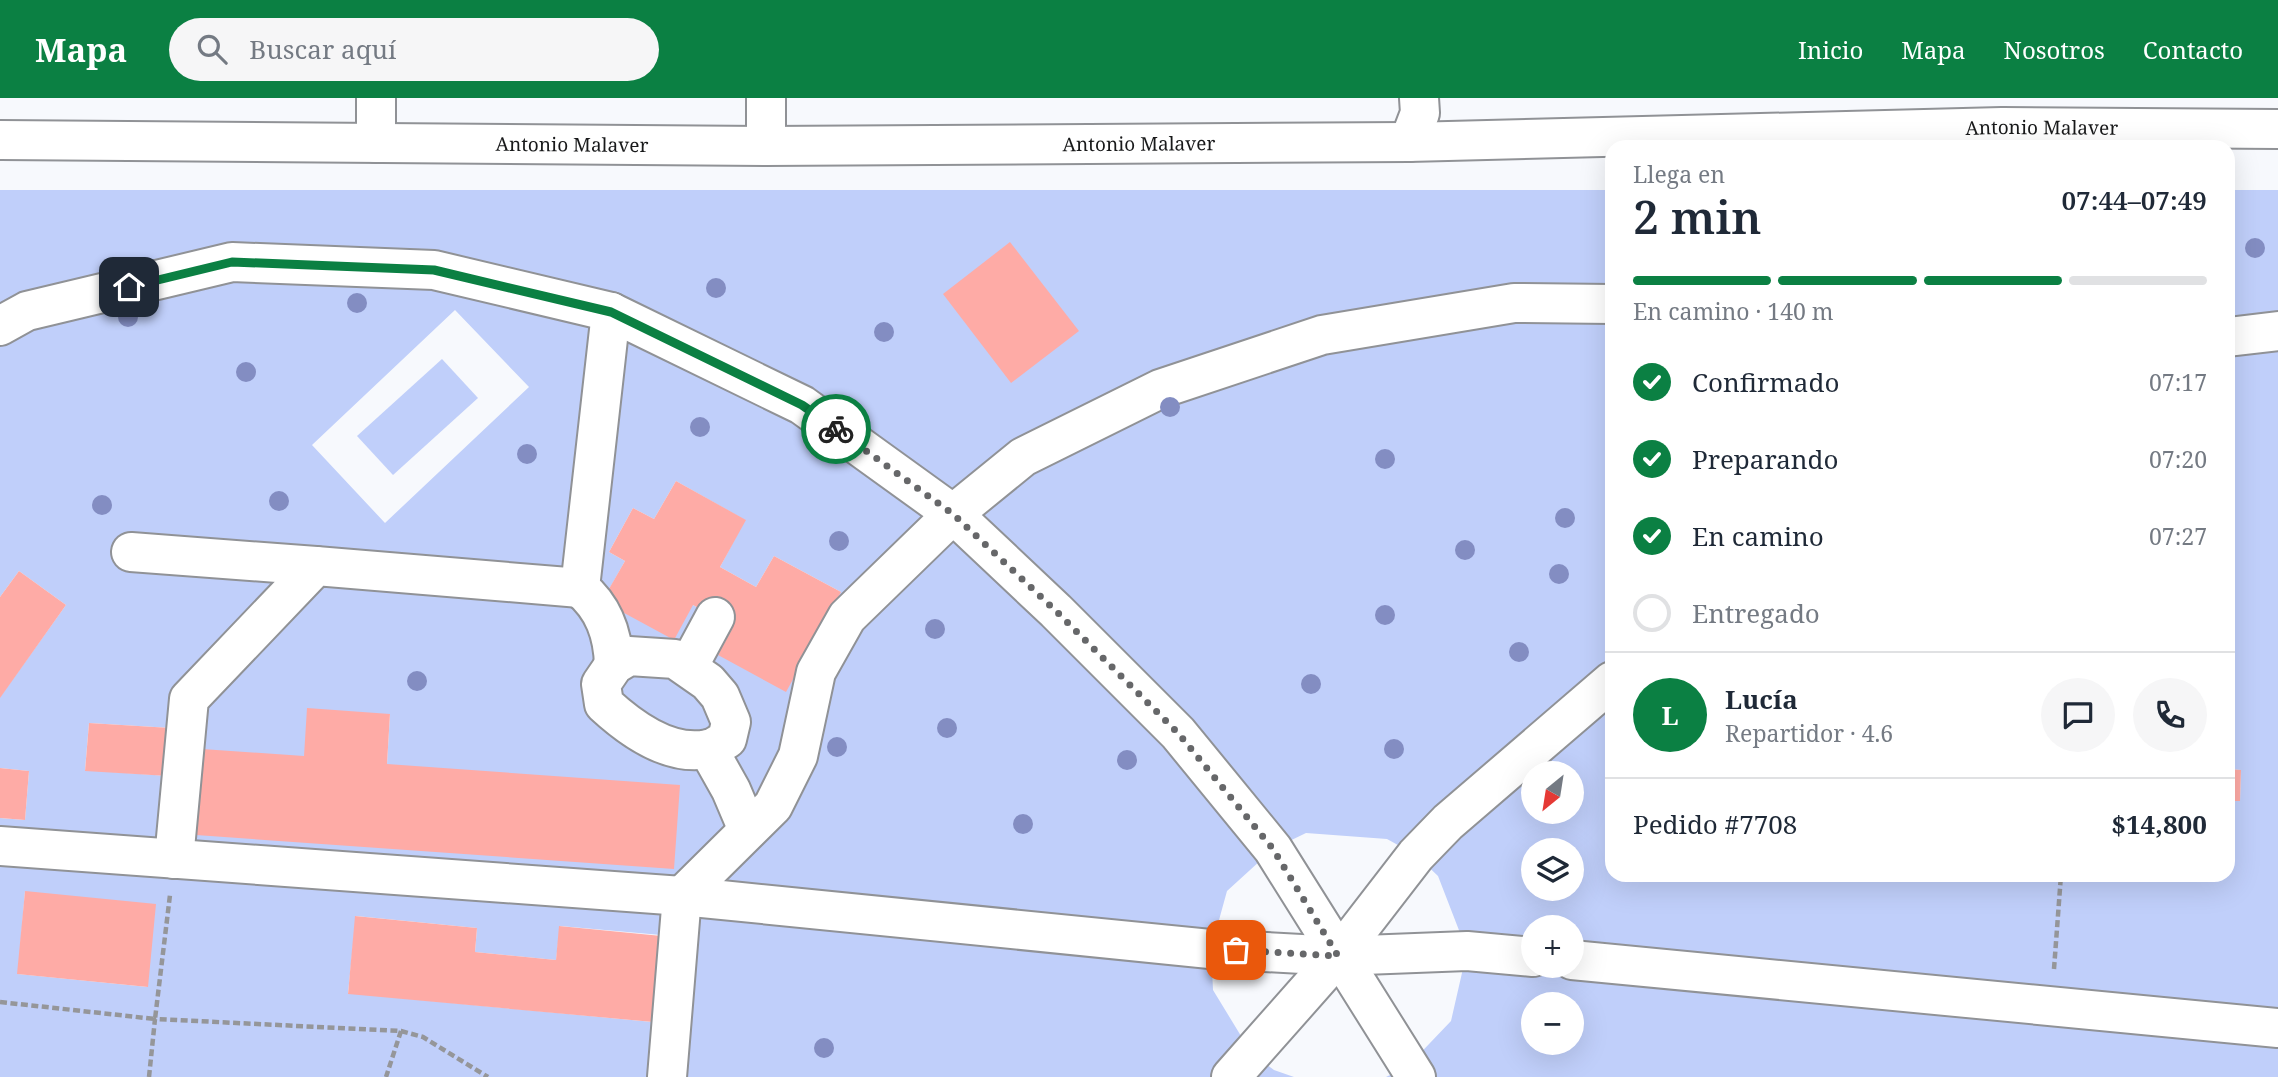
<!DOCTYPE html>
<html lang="es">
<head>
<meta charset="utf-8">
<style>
  body { margin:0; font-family:"Noto Serif",serif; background:#f6f6f7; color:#1f2937; height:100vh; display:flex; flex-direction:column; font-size:26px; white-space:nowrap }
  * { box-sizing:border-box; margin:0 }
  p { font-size:23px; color:#747a83 }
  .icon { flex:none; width:38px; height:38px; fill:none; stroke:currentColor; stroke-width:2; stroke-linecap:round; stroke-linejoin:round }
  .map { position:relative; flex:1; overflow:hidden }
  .panel { position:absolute; left:1605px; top:42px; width:630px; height:742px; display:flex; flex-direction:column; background:#fff; border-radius:21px; box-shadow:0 7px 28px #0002 }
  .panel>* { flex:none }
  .needle { width:46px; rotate:210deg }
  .tools { position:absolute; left:1521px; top:663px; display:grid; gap:14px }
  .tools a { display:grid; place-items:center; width:63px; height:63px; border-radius:50%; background:#fff; box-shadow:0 7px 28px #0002; font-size:35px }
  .pin { position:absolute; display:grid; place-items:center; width:60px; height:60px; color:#fff; margin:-30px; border-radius:14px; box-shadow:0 4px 10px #0006 }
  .courier { position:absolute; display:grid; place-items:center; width:70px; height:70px; margin:-35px; border:5px solid #0b8043; border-radius:50%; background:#fff; color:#222; box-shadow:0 2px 9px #0007 }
  .headline em { font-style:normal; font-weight:600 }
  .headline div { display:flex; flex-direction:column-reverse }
  .headline { display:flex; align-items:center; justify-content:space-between; height:119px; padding:0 28px }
  h1 { font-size:46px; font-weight:600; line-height:52px }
  .bar { display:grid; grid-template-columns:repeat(4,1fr); gap:10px 7px; align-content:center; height:84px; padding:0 28px }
  .bar i { height:9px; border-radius:5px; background:#e0e1e3 }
  .bar .current { background:#0b8043 }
  .bar p { grid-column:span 4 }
  .line { display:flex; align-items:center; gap:18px; padding:0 28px; border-top:2px solid #e0e1e3 }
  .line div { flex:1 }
  .round { display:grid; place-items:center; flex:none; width:74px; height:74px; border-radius:37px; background:#f6f6f7 }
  ol { padding:0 28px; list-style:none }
  li { display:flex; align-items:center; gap:21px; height:77px }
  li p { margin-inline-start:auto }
  li .icon { padding:7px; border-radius:50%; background:#0b8043; color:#fff; stroke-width:4 }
  li:last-child { color:#747a83 }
  li i { width:38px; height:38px; border:4px solid #e0e1e3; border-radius:50% }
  header { display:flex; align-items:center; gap:42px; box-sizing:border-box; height:98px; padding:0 35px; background:#0b8043; color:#fff }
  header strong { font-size:33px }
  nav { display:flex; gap:38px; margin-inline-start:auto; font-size:24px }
  .search { width:490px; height:63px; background:#f6f6f7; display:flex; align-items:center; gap:18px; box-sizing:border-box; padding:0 24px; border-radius:38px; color:#747a83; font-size:26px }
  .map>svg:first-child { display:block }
  .green { fill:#c0cffa; fill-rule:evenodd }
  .building { fill:#feaba6 }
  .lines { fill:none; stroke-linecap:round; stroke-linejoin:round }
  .minor-casing { stroke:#909296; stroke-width:42 }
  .path { stroke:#959699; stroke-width:4.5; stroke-dasharray:7 3.5; stroke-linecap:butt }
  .minor { stroke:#fff; stroke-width:38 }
  .tree { fill:#838dc2 }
  .done { stroke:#666769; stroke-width:7; stroke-dasharray:0 12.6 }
  .route { stroke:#0b8043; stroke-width:9 }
  .labels { text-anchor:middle; stroke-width:5; stroke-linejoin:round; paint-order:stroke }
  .street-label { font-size:19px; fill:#18191a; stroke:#f7f9fd }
</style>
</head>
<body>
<header>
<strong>Mapa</strong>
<div class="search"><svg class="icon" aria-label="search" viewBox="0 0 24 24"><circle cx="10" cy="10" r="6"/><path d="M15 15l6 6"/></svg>Buscar aquí</div>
<nav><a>Inicio</a><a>Mapa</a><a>Nosotros</a><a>Contacto</a></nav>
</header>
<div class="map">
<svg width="2278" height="979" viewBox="0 0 2278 979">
  <rect width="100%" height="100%" fill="#f7f9fd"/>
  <!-- green -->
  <g class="green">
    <path d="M 0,92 L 1612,92 L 1612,777 L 2228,777 L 2228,703 L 2240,703 L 2241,672 L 2228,671 L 2228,92 L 2278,92 L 2278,979 L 1386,979 L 1408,968 L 1451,923 L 1467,853 L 1438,778 L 1416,757 L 1387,741 L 1306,735 L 1273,751 L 1227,793 L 1211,851 L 1213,892 L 1252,956 L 1274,972 L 1294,979 L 0,979 L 0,720 L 25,722 L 29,673 L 0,670 L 0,599 L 66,507 L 19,473 L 0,499 ZM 455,212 L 529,289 L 385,425 L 312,347 ZM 676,383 L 745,422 L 720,469 L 756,489 L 774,458 L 841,494 L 718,557 L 733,529 L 693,507 L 603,502 L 625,463 L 609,454 L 633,410 L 654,421 ZM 390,616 L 387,666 L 304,658 ZM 89,625 L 171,630 L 168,678 L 85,672 ZM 1533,676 L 1572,676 L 1572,714 L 1533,714 ZM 1533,752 L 1572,752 L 1572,791 L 1533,791 ZM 25,793 L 148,889 L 18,876 ZM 356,818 L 477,830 L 475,854 L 556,862 L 560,828 L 672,838 L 663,925 L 348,895 ZM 1533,830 L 1572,830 L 1572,868 L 1533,868 ZM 1533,906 L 1572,906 L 1572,945 L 1533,945 Z"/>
    <polygon points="442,261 478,300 393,377 357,338"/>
  </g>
  <!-- building -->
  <g class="building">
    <polygon points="1010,144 1079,233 1011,285 943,196"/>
    <polygon points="676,383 746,422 720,469 756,489 774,458 841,494 786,594 718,557 733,529 693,507 674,542 602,503 625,463 609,454 633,410 654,421"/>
    <polygon points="19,473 66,507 0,600 0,499"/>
    <polygon points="307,610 390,616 387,666 680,687 674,771 196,737 202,651 304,658"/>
    <polygon points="89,625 171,630 168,678 85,673"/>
    <polygon points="0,670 29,673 25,722 0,720"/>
    <polygon points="2228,671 2241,672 2240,703 2228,703"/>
    <polygon points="25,793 156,806 148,889 17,876"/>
    <polygon points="355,818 477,830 475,854 556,862 559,828 672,839 664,925 348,896"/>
  </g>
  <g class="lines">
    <!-- minor casing -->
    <g class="minor-casing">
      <g id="minor">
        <polyline points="376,0 376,45"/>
        <polyline points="766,0 766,48"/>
        <path id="s1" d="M 0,42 L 766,48 L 1409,44 L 2002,29 L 2278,31"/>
        <polyline points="1409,44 1420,15 1419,0"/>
        <path d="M 611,214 L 580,490 C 604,510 613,536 614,567"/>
        <polyline points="0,228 27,213 232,164 434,172 611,214 802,307 953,416 1056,513 1178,635 1273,751 1416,979"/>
        <polyline points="2228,239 2278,233"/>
        <polyline points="131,454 316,468"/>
        <path d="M 629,558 L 675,561 L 708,584 L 720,598 L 731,624 L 727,641 C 722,644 714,650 708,651 C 669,659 630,630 604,606 L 601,586 L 614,567 Z"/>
        <polyline points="688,569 715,519"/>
        <polyline points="708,651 731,692 748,732"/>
        <polyline points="0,748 682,798 1210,851 1338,858 1467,853 1533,859"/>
        <polyline points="174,761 189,601 316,468 580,490"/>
        <polyline points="1572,862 2278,930"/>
        <polyline points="667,979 682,798 773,708 798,658 816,574 847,519 953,416 1023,359 1160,291 1322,237 1514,205 1612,206"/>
        <polyline points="1231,979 1338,858 1416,757 1448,724 1612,583"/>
      </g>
    </g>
    <!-- path -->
    <g class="path">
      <polyline points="2054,871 2061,777"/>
      <polyline points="0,904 155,921 170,797"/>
      <polyline points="401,933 423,939 488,979"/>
      <polyline points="149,979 155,921 401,933 386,979"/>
    </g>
    <!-- minor -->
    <use href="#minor" class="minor"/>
  </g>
  <!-- trees -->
  <g class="tree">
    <circle cx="2255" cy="150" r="10"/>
    <circle cx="716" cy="190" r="10"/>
    <circle cx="357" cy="205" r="10"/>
    <circle cx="128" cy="219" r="10"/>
    <circle cx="884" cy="234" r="10"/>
    <circle cx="246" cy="274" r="10"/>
    <circle cx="1170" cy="309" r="10"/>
    <circle cx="700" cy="329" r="10"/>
    <circle cx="527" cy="356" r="10"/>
    <circle cx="1385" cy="361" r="10"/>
    <circle cx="279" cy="403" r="10"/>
    <circle cx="102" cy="407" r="10"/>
    <circle cx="1565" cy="420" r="10"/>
    <circle cx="839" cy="443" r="10"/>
    <circle cx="1465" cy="452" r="10"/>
    <circle cx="1559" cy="476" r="10"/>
    <circle cx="1385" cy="517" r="10"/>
    <circle cx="935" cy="531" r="10"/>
    <circle cx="1519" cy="554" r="10"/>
    <circle cx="417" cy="583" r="10"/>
    <circle cx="1311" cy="586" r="10"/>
    <circle cx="947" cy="630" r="10"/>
    <circle cx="837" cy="649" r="10"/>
    <circle cx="1394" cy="651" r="10"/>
    <circle cx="1127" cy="662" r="10"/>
    <circle cx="1023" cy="726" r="10"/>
    <circle cx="824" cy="950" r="10"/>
  </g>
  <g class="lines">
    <!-- done -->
    <polyline class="done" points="836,331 953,416 1056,513 1178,635 1273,751 1338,858 1236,852"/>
    <!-- route -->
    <polyline class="route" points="129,189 232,164 434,172 611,214 802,307 836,331"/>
  </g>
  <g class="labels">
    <!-- street labels -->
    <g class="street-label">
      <text dy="7" stroke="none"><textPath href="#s1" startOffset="2042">Antonio Malaver</textPath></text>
      <text dy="7" stroke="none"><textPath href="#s1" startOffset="1139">Antonio Malaver</textPath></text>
      <text dy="7" stroke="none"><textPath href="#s1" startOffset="572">Antonio Malaver</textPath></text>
    </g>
  </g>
</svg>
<div class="tools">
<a><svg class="needle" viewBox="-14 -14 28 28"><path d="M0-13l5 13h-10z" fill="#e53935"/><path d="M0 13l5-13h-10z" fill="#747a83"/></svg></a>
<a><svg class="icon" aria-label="layers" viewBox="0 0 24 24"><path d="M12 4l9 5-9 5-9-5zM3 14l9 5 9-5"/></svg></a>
<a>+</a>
<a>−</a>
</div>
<div class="pin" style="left:1236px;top:852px;background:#ea580c"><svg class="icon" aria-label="bag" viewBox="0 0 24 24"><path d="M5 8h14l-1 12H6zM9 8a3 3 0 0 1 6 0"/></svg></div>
<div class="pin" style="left:129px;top:189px;background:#1f2937"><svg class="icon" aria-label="home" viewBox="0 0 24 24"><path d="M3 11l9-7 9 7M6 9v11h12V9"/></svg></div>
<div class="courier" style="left:836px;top:331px"><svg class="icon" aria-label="bike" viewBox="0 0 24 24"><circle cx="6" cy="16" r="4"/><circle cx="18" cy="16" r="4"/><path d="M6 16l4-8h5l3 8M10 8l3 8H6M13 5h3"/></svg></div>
<section class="panel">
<div class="headline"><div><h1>2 min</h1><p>Llega en</p></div><em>07:44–07:49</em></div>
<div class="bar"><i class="current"></i><i class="current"></i><i class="current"></i><i></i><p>En camino · 140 m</p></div>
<ol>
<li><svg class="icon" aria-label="check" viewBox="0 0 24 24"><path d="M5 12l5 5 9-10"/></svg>Confirmado<p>07:17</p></li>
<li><svg class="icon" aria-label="check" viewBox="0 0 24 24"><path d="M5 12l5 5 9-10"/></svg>Preparando<p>07:20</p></li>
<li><svg class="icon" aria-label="check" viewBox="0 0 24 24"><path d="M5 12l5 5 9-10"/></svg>En camino<p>07:27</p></li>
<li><i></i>Entregado</li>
</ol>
<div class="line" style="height:126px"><b class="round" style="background:#0b8043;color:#fff">L</b><div><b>Lucía</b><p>Repartidor · 4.6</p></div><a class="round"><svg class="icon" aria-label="chat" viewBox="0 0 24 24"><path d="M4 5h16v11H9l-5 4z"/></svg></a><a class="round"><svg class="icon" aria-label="phone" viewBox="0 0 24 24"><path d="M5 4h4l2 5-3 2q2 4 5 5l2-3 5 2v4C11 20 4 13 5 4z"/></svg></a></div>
<div class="line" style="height:91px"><div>Pedido #7708</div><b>$14,800</b></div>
</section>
</div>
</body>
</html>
